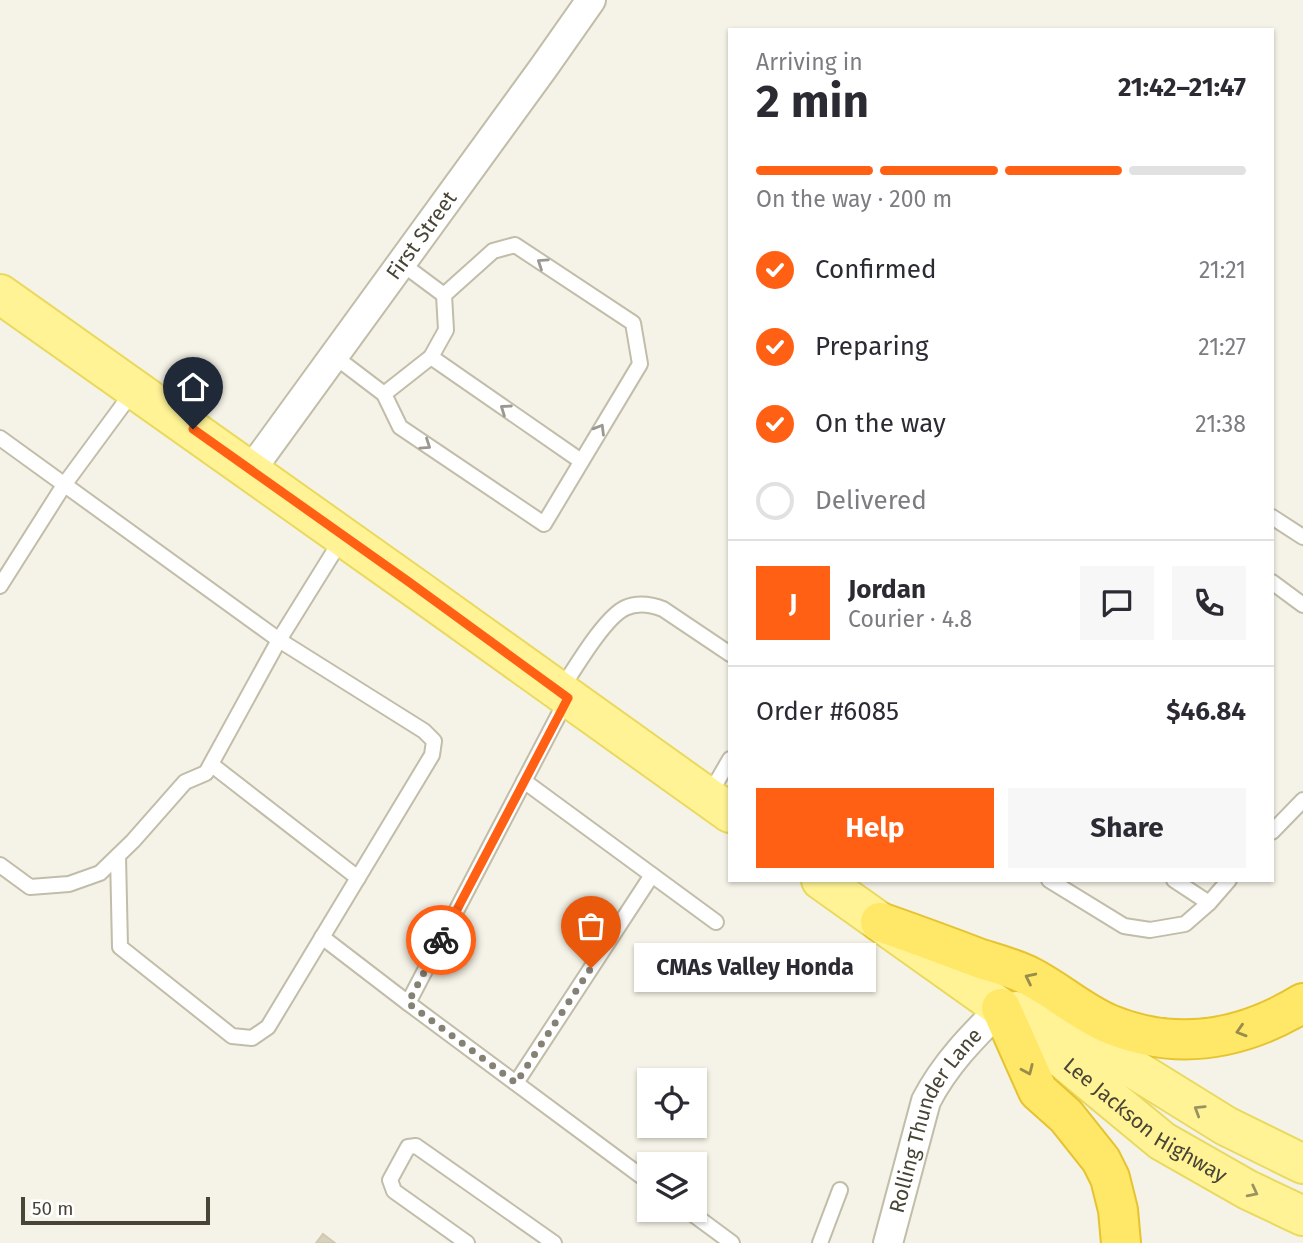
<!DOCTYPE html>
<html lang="en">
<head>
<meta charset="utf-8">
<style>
  body { margin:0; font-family:"Fira Sans",sans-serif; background:#f7f7f7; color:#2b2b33; height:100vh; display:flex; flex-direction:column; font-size:26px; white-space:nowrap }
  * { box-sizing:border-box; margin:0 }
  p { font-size:23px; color:#7c7c81 }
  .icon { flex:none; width:38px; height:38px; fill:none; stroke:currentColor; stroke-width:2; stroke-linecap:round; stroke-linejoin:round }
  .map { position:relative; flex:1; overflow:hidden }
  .drawer { position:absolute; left:728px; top:28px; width:546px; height:854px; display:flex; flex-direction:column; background:#fff; border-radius:0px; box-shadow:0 2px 5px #0004 }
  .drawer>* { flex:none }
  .buttons { position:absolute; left:637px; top:1068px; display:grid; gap:14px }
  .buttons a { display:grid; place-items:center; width:70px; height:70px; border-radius:0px; background:#fff; box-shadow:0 2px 5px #0004; font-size:35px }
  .scale { position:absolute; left:21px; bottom:18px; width:189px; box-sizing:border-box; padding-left:7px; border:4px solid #484436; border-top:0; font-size:19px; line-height:24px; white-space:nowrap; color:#484436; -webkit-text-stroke:5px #fff; paint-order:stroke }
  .pin { position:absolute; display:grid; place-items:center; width:60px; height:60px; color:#fff; margin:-72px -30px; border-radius:50% 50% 50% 0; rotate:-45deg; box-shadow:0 0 7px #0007 }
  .pin .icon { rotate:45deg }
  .courier { position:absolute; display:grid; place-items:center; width:70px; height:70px; margin:-35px; border:5px solid #ff6014; border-radius:50%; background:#fff; color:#222; box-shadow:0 2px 9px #0007 }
  .bubble { position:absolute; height:49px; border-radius:0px; background:#fff; box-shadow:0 2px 5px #0004; font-size:23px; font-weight:700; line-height:49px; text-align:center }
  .summary em { font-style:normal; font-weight:700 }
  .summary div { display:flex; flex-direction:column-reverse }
  .summary { display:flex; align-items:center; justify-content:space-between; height:119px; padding:0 28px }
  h1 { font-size:46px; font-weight:700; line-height:52px }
  .bar { display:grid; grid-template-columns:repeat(4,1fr); gap:10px 7px; align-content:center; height:84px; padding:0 28px }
  .bar i { height:9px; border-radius:5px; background:#e1e1e2 }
  .bar .on { background:#ff6014 }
  .bar p { grid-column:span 4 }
  .line { display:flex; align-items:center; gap:18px; padding:0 28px; border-top:2px solid #e1e1e2 }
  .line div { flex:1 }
  .round { display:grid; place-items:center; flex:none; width:74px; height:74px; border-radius:0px; background:#f7f7f7 }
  ol { padding:0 28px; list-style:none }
  li { display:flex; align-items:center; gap:21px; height:77px }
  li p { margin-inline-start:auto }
  li .icon { padding:7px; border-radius:50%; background:#ff6014; color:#fff; stroke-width:4 }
  li:last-child { color:#7c7c81 }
  li i { width:38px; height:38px; border:4px solid #e1e1e2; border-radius:50% }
  .action { display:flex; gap:14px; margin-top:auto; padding:14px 28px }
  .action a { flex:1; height:80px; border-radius:0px; background:#ff6014; color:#fff; font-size:28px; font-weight:700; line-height:80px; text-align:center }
  .action a+a { background:#f7f7f7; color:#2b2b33 }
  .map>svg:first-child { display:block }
  .building { fill:#d7d1bc; stroke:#d2caaf; stroke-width:2 }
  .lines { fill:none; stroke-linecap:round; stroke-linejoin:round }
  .service-casing { stroke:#c1bda9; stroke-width:18 }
  .minor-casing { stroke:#c1bda9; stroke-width:32 }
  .primary-casing { stroke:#ead95f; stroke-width:42 }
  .motorway-casing { stroke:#e6c330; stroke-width:42 }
  .service { stroke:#fff; stroke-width:14 }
  .minor { stroke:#fff; stroke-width:28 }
  .primary { stroke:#fff396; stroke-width:38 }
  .motorway { stroke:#ffe768; stroke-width:38 }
  .oneway { stroke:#9a9890 }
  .oneway2 { stroke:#9a8d4c }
  .oneway3 { stroke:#9a9361 }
  .done { stroke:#858174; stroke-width:7; stroke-dasharray:0 12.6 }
  .route { stroke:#ff6014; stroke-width:9 }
  .labels { text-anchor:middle; stroke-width:5; stroke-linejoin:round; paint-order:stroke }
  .street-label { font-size:21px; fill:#484436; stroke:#fff }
</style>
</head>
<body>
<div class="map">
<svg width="1303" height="1243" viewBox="0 0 1303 1243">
  <rect width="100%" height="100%" fill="#f5f3e7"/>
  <!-- building -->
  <polygon class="building" points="323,1234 335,1243 316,1243"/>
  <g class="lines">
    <!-- service casing -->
    <g class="service-casing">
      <g id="service">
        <polyline points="401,263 444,295"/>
        <polyline points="334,356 384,394 400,427 544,524 640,364 633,323 515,245 493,251 444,295 446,330 431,357 384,394"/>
        <polyline points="431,357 581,461"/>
        <polyline points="0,438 279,640 424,731 434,741 432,755 268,1027 252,1038 232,1036 120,947 118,856"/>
        <polyline points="1272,517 1303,537"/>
        <polyline points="1272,582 1303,605"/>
        <polyline points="0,586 64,485 134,390"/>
        <path d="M 560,691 C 574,670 604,618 625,608 C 638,602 650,604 663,609 L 730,654"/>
        <polyline points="212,765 358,878"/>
        <polyline points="524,781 716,922"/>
        <polyline points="708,797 730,759"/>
        <polyline points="1272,832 1303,800"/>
        <polyline points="0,865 30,887 69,884 100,873 133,841 185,782 206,773 279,640 343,537"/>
        <polyline points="1049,880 1124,926 1150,930 1185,924 1209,903"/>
        <polyline points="1174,880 1209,903 1229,880"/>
        <polyline points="322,937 408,1003 649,1182"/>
        <polyline points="408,1003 567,699"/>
        <polyline points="516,1083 652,875"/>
        <polyline points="686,1209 732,1243"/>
        <polyline points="467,1243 394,1191 390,1180 408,1147 416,1146 554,1243"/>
        <polyline points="820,1243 840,1190"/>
      </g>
    </g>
    <!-- minor casing -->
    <g class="minor-casing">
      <g id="minor">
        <path id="s1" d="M 251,470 L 544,67 L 591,0"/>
        <path id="s2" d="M 888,1243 L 926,1101 C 945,1064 972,1037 1001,1008"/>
      </g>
    </g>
    <!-- primary casing -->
    <g class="primary-casing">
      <g id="primary">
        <path d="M 0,294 C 245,466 487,639 730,813"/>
        <path id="s3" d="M 821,880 L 1001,1008 L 1162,1141 L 1248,1190 L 1303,1216"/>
        <polyline points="1016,1011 1058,1022 1226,1126 1303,1164"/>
      </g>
    </g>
    <!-- motorway casing -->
    <g class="motorway-casing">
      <g id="motorway">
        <path d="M 880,922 C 914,934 947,946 981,959 C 997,964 1016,969 1031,977 C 1058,991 1081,1012 1109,1024 C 1177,1052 1242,1040 1303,1003"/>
        <polyline points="1001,1008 1038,1091 1066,1116 1101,1160 1110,1178 1118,1210 1121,1243"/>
      </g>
    </g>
    <!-- service -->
    <use href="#service" class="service"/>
    <!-- minor -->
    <use href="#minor" class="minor"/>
    <!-- primary -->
    <use href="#primary" class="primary"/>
    <!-- motorway -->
    <use href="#motorway" class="motorway"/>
  </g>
  <!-- one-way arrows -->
  <defs><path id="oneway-chevron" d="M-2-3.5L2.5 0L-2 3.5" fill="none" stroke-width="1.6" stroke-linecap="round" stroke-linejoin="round" transform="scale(1.75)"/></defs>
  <g class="oneway">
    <use href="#oneway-chevron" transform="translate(542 263) rotate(-146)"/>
    <use href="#oneway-chevron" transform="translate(505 409) rotate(-145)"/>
    <use href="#oneway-chevron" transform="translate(600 429) rotate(-59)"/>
    <use href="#oneway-chevron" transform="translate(426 445) rotate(34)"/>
  </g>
  <g class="oneway2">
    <use href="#oneway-chevron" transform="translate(1030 978) rotate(-154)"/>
    <use href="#oneway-chevron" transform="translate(1241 1031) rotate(163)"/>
    <use href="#oneway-chevron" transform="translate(1028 1070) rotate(66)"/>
  </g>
  <g class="oneway3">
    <use href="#oneway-chevron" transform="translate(1199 1110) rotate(-148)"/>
    <use href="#oneway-chevron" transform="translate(1253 1192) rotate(27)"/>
  </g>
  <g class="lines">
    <!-- done -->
    <polyline class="done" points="441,940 408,1003 516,1083 591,968"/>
    <!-- route -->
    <polyline class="route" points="193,429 409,582 568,698 441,940"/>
  </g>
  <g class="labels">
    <!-- street labels -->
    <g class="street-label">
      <text dy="7" stroke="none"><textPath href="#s1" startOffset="290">First Street</textPath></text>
      <text dy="7" stroke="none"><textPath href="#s3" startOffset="404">Lee Jackson Highway</textPath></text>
      <text dy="7" stroke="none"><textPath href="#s2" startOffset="133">Rolling Thunder Lane</textPath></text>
    </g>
  </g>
</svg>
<div class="buttons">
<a><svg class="icon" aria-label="locate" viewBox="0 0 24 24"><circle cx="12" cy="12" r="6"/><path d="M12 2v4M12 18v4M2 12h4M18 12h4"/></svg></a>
<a><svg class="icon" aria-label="layers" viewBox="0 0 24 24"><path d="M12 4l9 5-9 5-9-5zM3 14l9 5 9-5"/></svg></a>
</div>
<div class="scale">50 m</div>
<div class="pin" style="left:591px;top:968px;background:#ea580c"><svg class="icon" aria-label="bag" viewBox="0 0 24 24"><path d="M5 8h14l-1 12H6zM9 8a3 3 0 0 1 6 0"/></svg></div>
<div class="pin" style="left:193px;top:429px;background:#1f2937"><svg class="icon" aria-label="home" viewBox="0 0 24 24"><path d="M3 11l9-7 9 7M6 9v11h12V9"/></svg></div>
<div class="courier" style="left:441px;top:940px"><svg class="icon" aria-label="bike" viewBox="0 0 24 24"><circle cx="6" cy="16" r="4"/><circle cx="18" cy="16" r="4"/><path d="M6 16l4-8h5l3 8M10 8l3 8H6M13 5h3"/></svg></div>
<div class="bubble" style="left:634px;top:943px;width:242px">CMAs Valley Honda</div>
<section class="drawer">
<div class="summary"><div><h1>2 min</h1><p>Arriving in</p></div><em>21:42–21:47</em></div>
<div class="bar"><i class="on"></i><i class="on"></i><i class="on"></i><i></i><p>On the way · 200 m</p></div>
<ol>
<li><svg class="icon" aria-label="check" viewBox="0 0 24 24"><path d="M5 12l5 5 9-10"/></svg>Confirmed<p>21:21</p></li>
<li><svg class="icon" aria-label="check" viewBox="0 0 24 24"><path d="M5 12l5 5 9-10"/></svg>Preparing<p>21:27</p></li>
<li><svg class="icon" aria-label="check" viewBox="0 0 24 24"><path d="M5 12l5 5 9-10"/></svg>On the way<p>21:38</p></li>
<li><i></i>Delivered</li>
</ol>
<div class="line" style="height:126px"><b class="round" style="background:#ff6014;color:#fff">J</b><div><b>Jordan</b><p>Courier · 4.8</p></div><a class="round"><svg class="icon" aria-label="chat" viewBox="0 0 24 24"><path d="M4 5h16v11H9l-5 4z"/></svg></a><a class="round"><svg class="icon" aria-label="phone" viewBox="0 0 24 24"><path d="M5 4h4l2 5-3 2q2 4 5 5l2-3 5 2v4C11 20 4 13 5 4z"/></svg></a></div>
<div class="line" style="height:91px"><div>Order #6085</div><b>$46.84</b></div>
<div class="action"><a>Help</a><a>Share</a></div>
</section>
</div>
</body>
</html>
